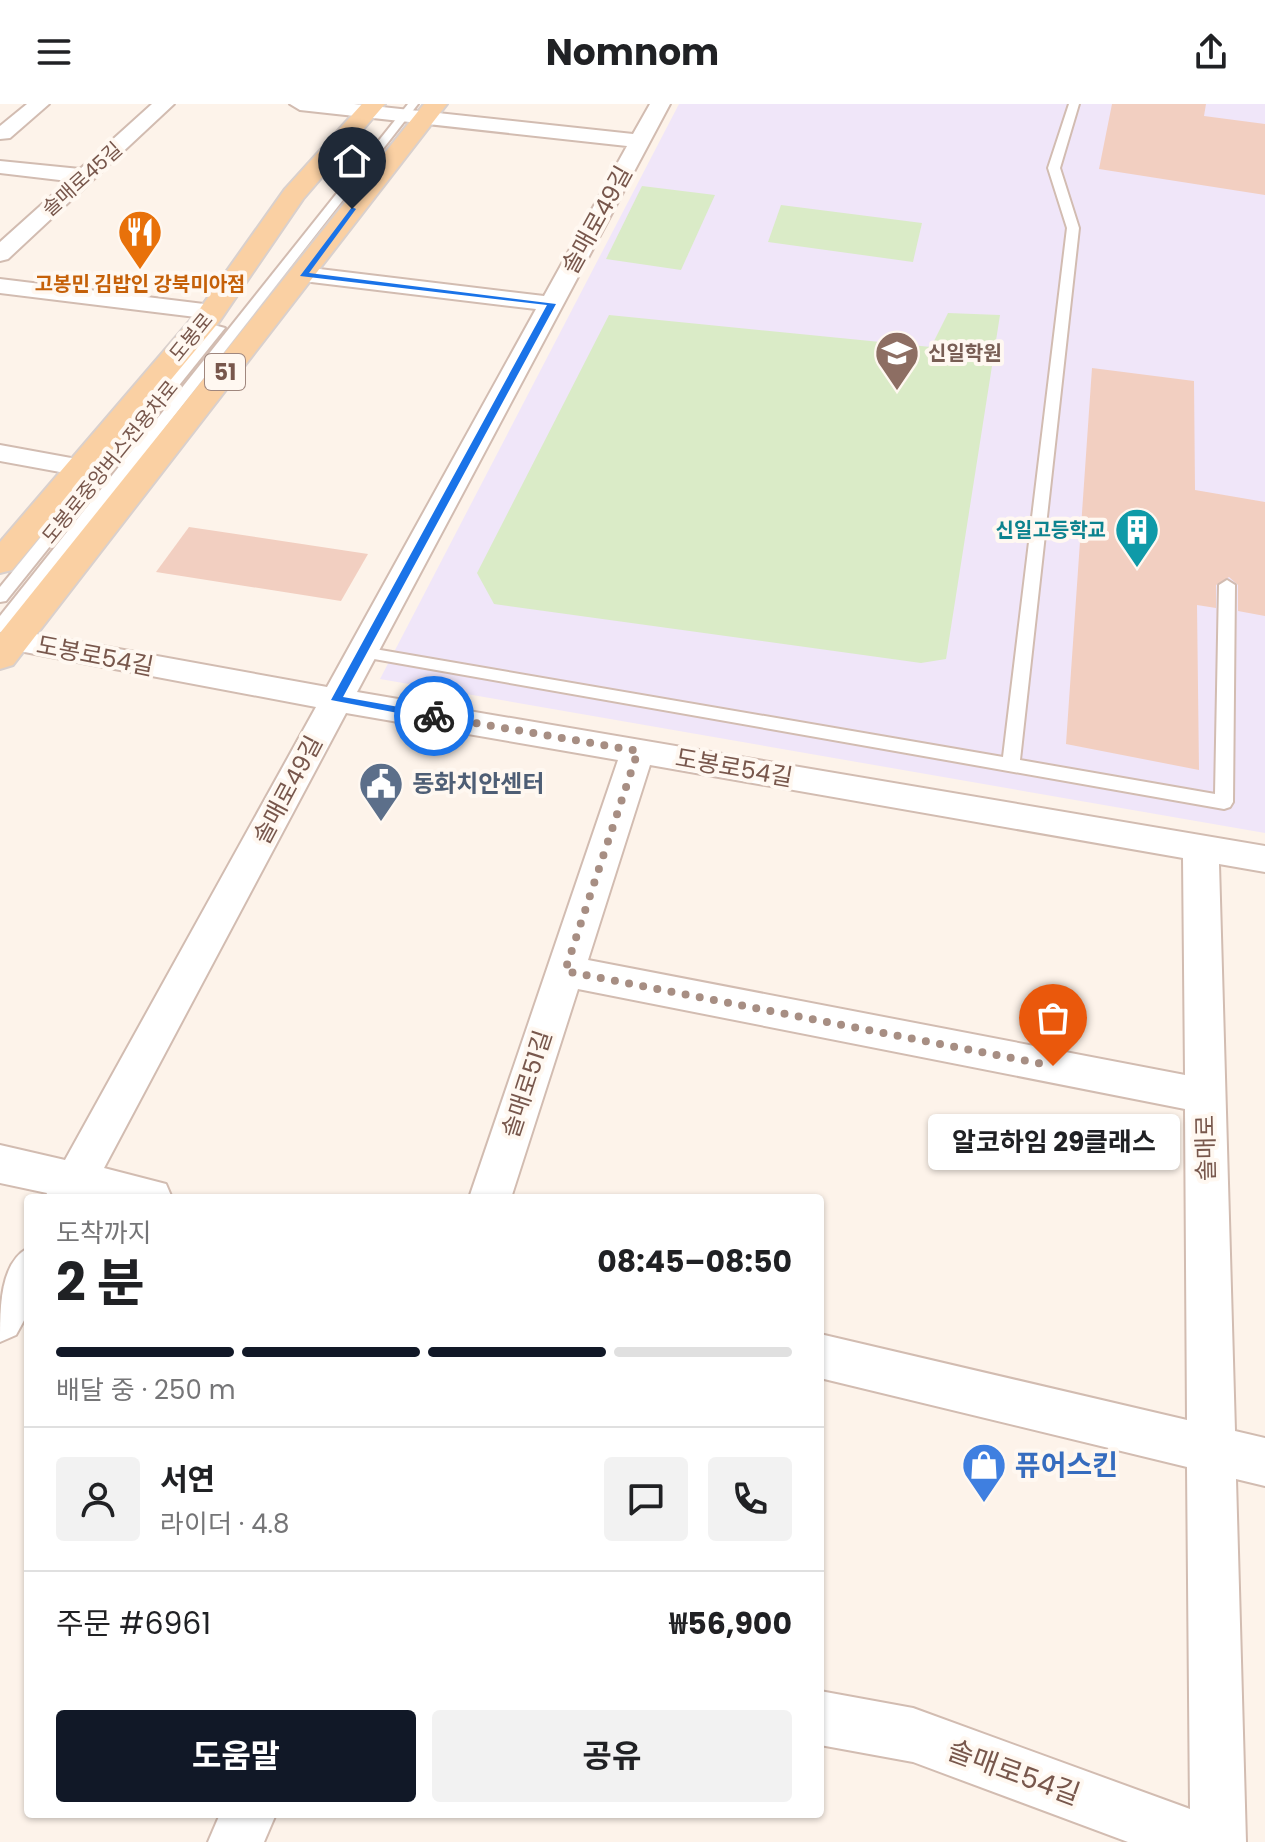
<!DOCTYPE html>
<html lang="ko">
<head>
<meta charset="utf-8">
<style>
  body { margin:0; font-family:Poppins,"Noto Sans KR",sans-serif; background:#f2f2f2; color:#202124; height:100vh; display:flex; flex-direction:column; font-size:30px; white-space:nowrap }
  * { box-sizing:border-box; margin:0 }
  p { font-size:26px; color:#757577 }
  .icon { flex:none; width:44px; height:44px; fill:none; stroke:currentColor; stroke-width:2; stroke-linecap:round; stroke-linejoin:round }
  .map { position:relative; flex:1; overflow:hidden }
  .details { position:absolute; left:24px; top:1090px; width:800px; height:624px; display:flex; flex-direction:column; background:#fff; border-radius:8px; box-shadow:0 2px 6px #0004 }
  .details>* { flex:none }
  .pin { position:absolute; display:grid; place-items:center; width:68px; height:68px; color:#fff; margin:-82px -34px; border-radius:50% 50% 50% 0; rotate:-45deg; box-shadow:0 0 8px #0007 }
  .pin .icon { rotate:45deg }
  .courier { position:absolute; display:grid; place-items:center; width:80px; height:80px; margin:-40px; border:6px solid #1a73e8; border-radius:50%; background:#fff; color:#222; box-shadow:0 2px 10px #0007 }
  .bubble { position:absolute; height:56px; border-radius:8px; background:#fff; box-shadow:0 2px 6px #0004; font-size:26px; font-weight:700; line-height:56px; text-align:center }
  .headline em { font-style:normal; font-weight:700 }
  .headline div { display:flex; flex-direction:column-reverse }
  .headline { display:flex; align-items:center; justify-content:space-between; height:136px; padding:0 32px }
  h1 { font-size:52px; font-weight:700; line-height:60px }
  .bar { display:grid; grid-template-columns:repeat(4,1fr); gap:12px 8px; align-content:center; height:96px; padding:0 32px }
  .bar i { height:10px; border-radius:6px; background:#e0e0e0 }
  .bar .current { background:#111827 }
  .bar p { grid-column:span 4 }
  .line { display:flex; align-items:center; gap:20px; padding:0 32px; border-top:2px solid #e0e0e0 }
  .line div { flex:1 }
  .round { display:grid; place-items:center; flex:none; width:84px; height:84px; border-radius:8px; background:#f2f2f2 }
  .button { display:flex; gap:16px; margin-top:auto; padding:16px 32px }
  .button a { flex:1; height:92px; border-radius:8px; background:#111827; color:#fff; font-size:32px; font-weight:700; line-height:92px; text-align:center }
  .button a+a { background:#f2f2f2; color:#202124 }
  header { display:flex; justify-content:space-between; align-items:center; height:104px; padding:0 32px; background:#fff; font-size:36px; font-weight:700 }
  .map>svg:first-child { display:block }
  .education { fill:#f0e6f9 }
  .green { fill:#daebc7 }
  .building { fill:#f2cfc1 }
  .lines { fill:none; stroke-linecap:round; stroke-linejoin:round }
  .lane-casing { stroke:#d2bcb1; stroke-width:4 }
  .street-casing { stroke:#d2bcb1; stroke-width:4 }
  .primary-casing { stroke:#d9d0cd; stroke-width:4 }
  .lane { fill:#fff; fill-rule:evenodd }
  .street { fill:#fff; fill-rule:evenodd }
  .primary { fill:#fad0a3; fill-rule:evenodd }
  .route { fill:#1a73e8 }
  .done { stroke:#a78e83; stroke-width:8; stroke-dasharray:0 14.4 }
  .labels { text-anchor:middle; stroke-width:8; stroke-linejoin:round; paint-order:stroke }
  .far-street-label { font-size:20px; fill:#78574c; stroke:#fff8f1 }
  .far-food-label { font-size:20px; font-weight:bold; fill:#c56008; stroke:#fff8f1 }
  .far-education-label { font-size:20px; font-weight:bold; fill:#785e54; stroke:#fff8f1; text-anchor:start }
  .far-culture-label { font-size:20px; font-weight:bold; fill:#0d838f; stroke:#fff8f1; text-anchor:end }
  .shield { fill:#fff8f1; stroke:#a0877e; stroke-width:2 }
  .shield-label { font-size:22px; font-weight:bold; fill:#78574c }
  .street-label { font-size:24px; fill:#78574c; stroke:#fff8f1 }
  .service-label { font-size:24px; font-weight:bold; fill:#4e5e75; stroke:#fff8f1; text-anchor:start }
  .near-shop-label { font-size:28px; font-weight:bold; fill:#366cbe; stroke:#fff8f1; text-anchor:start }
  .near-street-label { font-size:28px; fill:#78574c; stroke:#fff8f1 }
</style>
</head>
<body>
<header><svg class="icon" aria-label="menu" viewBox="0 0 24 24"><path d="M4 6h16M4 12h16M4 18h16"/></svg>Nomnom<svg class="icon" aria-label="share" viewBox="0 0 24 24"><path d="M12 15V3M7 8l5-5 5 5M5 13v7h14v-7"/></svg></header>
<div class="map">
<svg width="1265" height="1738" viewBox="0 0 1265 1738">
  <rect width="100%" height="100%" fill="#fdf3ea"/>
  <!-- education -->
  <polygon class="education" points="679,0 1265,0 1265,729 380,575"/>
  <!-- green -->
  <g class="green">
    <polygon points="642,82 715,91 681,166 606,155"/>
    <polygon points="781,101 922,119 913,158 768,138"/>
    <polygon points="948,209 1000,211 946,555 921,559 494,500 477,469 609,211 931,243"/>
  </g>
  <!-- building -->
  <g class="building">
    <polygon points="1112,0 1206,0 1204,12 1265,20 1265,91 1099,65"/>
    <polygon points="1092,264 1194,277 1195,386 1265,398 1265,512 1238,507 1238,481 1229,473 1216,481 1216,504 1197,501 1199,666 1066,640"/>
    <polygon points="189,423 368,450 341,497 156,468"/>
  </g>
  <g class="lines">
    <!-- lane casing -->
    <g class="lane-casing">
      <g id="lane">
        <polygon points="408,0 418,0 6,527 0,528 0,512"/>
        <polygon points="1069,0 1079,0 1060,64 1079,124 1020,656 1215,690 1219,481 1227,476 1235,481 1233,698 1230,703 1224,705 357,552 357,544 363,543 1003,653 1067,124 1048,64"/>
        <polygon points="214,221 225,224 6,497 0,498 0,483"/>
      </g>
    </g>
    <!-- street casing -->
    <g class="street-casing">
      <g id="street">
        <polygon points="27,0 49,0 10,34 0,35 0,22"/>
        <polygon points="152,0 174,0 8,155 0,157 0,138 68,77 0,69 0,57 80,65"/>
        <path d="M 290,0 L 354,0 L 633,30 L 650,0 L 670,0 L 357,588 L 1265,742 L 1265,768 L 1219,760 L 1235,1327 L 1265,1334 L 1265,1382 L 1236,1375 L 1246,1738 L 1128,1738 L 913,1658 L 820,1641 L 820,1587 L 913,1604 L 1190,1705 L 1187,1363 L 820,1274 L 820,1230 L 1187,1316 L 1185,1005 L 578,885 L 511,1094 L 469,1094 L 618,656 L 346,609 L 104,1064 L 166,1080 L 172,1094 L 45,1094 L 47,1089 L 0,1079 L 0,1041 L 65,1056 L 316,603 L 14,546 L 3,543 L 0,534 L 14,526 L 327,583 L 536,205 L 303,177 L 291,170 L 303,163 L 544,192 L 627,42 L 300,6 ZM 650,661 L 1183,754 L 1185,971 L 588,856 Z"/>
        <polygon points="0,175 212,201 224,208 212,215 0,189"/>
        <polygon points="0,341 82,356 92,358 96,364 92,370 82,372 0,357"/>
        <path d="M 28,1144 L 28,1209 L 16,1231 L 0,1238 C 0,1203 0,1159 28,1144 Z"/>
        <polygon points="220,1710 276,1710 264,1738 208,1738"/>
      </g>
    </g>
    <!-- primary casing -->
    <g class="primary-casing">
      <g id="primary">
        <polygon points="362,0 385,0 303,95 219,218 12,466 0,469 0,438 199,206 285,85"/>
        <polygon points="424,0 447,0 13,561 0,565 0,529"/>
      </g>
    </g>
    <!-- lane -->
    <use href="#lane" class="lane"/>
    <!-- street -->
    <use href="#street" class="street"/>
    <!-- primary -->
    <use href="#primary" class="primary"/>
  </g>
  <!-- route -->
  <polygon class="route" points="352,103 356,105 309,169 556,200 343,593 438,610 434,616 331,596 547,201 300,172"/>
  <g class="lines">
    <!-- done -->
    <polyline class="done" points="434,612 638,647 565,867 1053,962"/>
  </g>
  <!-- icons -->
  <defs>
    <g id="restaurant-pin" transform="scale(2.3)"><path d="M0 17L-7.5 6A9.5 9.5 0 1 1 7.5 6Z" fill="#e8710a" stroke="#fff8f1"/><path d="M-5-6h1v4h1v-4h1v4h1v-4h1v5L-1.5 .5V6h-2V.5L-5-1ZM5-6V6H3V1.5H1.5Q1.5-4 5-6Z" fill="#fff"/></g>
    <g id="school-pin" transform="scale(2.3)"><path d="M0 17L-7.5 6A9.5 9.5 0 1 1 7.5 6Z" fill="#8d6e63" stroke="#fff8f1"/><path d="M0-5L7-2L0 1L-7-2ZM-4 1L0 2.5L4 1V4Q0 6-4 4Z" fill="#fff"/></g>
    <g id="building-pin" transform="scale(2.3)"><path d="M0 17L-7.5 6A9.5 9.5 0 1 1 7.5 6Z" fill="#0f9aa8" stroke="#fff8f1"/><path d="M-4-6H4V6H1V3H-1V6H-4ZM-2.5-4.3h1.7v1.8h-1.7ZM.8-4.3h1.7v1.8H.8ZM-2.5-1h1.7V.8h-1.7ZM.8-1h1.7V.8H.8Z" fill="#fff"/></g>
    <g id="civic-pin" transform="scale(2.3)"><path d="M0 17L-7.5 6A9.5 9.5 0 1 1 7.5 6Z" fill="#5c6f8a" stroke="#fff8f1"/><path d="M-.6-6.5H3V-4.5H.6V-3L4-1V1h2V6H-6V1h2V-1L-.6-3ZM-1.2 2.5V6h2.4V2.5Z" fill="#fff"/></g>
    <g id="shop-pin" transform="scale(2.3)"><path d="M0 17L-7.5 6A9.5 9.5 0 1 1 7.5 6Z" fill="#3f7fe0" stroke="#fff8f1"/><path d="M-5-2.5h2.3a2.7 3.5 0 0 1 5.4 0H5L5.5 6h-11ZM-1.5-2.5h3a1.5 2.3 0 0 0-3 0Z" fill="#fff"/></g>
  </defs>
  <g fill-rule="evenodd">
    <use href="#restaurant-pin" x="140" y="128"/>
    <use href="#school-pin" x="897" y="249"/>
    <use href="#building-pin" x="1137" y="426"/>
    <use href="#civic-pin" x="381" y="680"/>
    <use href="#shop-pin" x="984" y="1361"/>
  </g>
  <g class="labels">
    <!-- far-street labels -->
    <g class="far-street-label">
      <text transform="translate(82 75) rotate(-42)" y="7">솔매로45길</text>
      <text transform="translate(191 233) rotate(-51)" y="7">도봉로</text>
      <text transform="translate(110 358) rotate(-51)" y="7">도봉로중앙버스전용차로</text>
    </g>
    <!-- far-food labels -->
    <g class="far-food-label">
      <text x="140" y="187">고봉민 김밥인 강북미아점</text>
    </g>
    <!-- far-education labels -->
    <g class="far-education-label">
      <text x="928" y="256">신일학원</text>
    </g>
    <!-- far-culture labels -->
    <g class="far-culture-label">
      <text x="1106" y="433">신일고등학교</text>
    </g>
    <!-- shield labels -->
    <rect class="shield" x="205" y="250" width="40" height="36" rx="6"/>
    <g class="shield-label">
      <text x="225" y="276">51</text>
    </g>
    <!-- street labels -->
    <g class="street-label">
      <text transform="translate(597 116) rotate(-61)" y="8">솔매로49길</text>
      <text transform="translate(95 552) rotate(11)" y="8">도봉로54길</text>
      <text transform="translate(734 664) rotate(10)" y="8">도봉로54길</text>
      <text transform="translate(288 686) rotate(-62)" y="8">솔매로49길</text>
      <text transform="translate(527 980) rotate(-72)" y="8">솔매로51길</text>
      <text transform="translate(1206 1044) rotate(-91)" y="8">솔매로</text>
    </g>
    <!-- service labels -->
    <g class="service-label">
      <text x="412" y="688">동화치안센터</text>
    </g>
    <!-- near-shop labels -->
    <g class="near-shop-label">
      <text x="1015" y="1371">퓨어스킨</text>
    </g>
    <!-- near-street labels -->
    <g class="near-street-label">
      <text transform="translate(1014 1668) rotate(20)" y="10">솔매로54길</text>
    </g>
  </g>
</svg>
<div class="pin" style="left:1053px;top:962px;background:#ea580c"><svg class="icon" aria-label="bag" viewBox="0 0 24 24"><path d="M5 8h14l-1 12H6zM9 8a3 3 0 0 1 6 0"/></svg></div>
<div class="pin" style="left:352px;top:105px;background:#1f2937"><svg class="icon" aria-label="home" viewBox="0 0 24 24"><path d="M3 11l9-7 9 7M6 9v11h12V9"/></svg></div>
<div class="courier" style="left:434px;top:612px"><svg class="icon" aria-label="bike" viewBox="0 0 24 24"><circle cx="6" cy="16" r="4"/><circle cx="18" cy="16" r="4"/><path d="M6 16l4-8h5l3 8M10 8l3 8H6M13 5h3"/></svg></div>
<div class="bubble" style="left:928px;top:1010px;width:252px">알코하임 29클래스</div>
<section class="details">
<div class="headline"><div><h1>2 분</h1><p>도착까지</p></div><em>08:45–08:50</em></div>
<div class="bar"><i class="current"></i><i class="current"></i><i class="current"></i><i></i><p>배달 중 · 250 m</p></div>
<div class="line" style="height:144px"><a class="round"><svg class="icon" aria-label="person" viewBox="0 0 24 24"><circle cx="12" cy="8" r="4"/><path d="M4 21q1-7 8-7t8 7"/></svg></a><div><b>서연</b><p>라이더 · 4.8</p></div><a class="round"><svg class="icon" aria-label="chat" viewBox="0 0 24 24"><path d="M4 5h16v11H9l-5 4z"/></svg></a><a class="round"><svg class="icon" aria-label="phone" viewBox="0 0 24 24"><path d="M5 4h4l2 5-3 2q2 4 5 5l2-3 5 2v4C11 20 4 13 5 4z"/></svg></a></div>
<div class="line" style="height:104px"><div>주문 #6961</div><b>₩56,900</b></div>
<div class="button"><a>도움말</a><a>공유</a></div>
</section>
</div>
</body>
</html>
